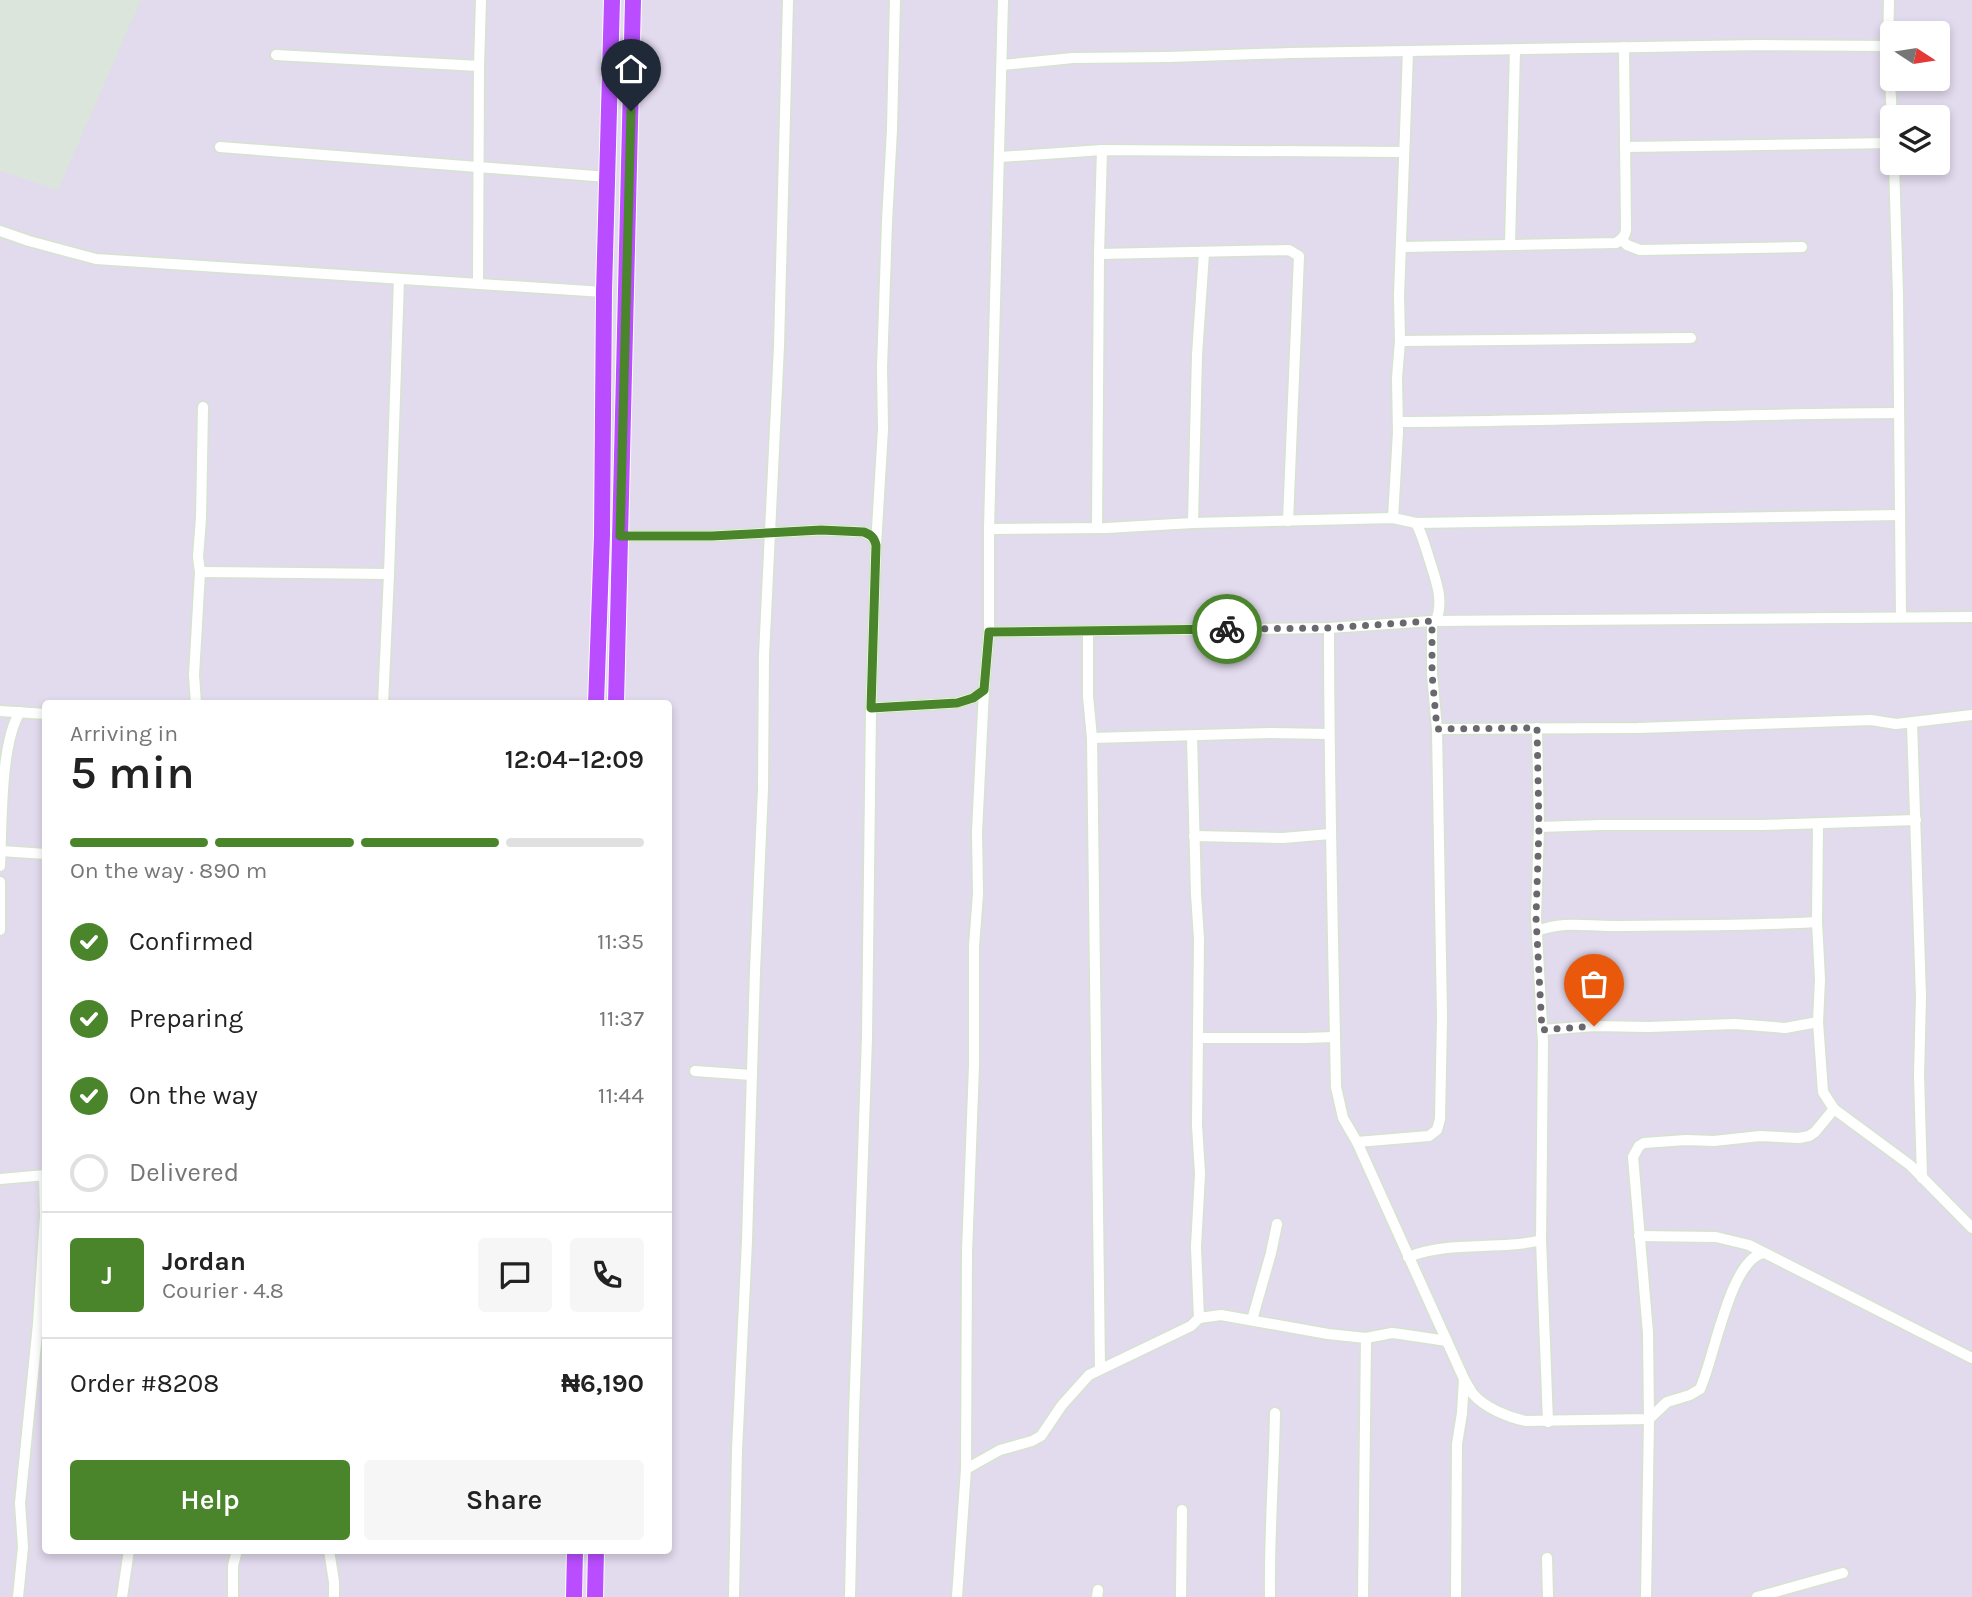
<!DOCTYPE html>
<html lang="en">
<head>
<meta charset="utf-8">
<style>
  body { margin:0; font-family:Karla,sans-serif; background:#f6f6f6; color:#222; height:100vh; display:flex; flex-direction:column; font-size:26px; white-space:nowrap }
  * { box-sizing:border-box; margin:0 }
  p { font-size:23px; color:#767676 }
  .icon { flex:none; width:38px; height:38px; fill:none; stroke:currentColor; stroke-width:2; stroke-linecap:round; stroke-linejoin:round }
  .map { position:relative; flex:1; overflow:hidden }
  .panel { position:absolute; left:42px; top:700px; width:630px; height:854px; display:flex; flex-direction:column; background:#fff; border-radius:7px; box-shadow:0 4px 10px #0003 }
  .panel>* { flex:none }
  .needle { width:46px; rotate:102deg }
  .tools { position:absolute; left:1880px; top:21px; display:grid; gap:14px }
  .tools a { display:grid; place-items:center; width:70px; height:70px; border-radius:7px; background:#fff; box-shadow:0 4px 10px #0003; font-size:35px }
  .pin { position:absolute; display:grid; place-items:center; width:60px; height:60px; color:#fff; margin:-72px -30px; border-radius:50% 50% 50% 0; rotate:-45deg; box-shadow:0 0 7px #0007 }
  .pin .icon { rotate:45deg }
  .courier { position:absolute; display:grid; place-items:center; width:70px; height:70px; margin:-35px; border:5px solid #4a852b; border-radius:50%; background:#fff; color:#222; box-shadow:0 2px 9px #0007 }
  .overview em { font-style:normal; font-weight:600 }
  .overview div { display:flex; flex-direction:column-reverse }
  .overview { display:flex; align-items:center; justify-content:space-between; height:119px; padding:0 28px }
  h1 { font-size:46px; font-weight:600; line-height:52px }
  .bar { display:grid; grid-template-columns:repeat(4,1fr); gap:10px 7px; align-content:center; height:84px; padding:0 28px }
  .bar i { height:9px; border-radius:5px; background:#e0e0e0 }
  .bar .selected { background:#4a852b }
  .bar p { grid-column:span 4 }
  .line { display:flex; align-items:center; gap:18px; padding:0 28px; border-top:2px solid #e0e0e0 }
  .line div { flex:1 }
  .round { display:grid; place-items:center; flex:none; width:74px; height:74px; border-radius:7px; background:#f6f6f6 }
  ol { padding:0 28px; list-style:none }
  li { display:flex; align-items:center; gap:21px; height:77px }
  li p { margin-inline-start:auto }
  li .icon { padding:7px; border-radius:50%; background:#4a852b; color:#fff; stroke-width:4 }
  li:last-child { color:#767676 }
  li i { width:38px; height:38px; border:4px solid #e0e0e0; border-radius:50% }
  .cta { display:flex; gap:14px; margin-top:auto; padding:14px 28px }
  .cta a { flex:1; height:80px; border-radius:7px; background:#4a852b; color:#fff; font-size:28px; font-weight:600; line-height:80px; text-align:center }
  .cta a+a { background:#f6f6f6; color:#222 }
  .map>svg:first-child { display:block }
  .industrial { fill:#dbe5dc }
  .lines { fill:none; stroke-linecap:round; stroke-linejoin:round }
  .minor-casing { stroke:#d6e4cf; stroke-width:13 }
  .primary-casing { stroke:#fff; stroke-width:18 }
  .minor { stroke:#fff; stroke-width:10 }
  .primary { stroke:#b94dff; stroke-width:16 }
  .done { stroke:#6a686e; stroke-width:7; stroke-dasharray:0 12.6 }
  .route { stroke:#4a852b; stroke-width:9 }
</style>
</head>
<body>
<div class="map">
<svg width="1972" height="1597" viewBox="0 0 1972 1597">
  <rect width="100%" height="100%" fill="#e2daed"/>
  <!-- industrial -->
  <polygon class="industrial" points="0,0 141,0 58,190 0,171"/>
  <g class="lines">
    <!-- minor casing -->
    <g class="minor-casing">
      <g id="minor">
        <polyline points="1889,0 1888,46 1892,117"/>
        <polyline points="276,55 479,66"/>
        <polyline points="1002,65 1073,58 1168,57 1291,53 1761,45 1888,46"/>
        <polyline points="220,147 608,177"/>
        <polyline points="1625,147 1892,143"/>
        <polyline points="1000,157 1102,150 1404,152"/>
        <polyline points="1894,163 1898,295 1901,616"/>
        <polyline points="0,231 29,241 96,259 604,292"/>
        <polyline points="1622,240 1627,245 1640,250 1802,247"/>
        <polyline points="1510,244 1515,50"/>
        <path d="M 1401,247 L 1616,243 C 1622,239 1625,237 1626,230 L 1624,47"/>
        <polyline points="1099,254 1289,250 1299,256 1288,521"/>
        <polyline points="478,284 479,66 481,0"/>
        <polyline points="1400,341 1691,338"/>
        <path d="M 1398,422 C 1565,421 1732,414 1899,413"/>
        <polyline points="1393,518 1398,432 1397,378 1400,341 1399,296 1408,51"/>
        <polyline points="1193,523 1197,355 1204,253"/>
        <polyline points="1097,528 1099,254 1102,150"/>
        <polyline points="989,529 1106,528 1193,523 1393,518 1416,523 1900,515"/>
        <polyline points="620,536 712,536 821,530 864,532 874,538 876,545"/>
        <polyline points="200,572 389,574"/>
        <path d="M 1329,628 C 1329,781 1333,934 1336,1087 L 1343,1118 L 1357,1142 L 1464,1379 C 1467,1384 1470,1390 1473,1394 C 1485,1408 1508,1417 1525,1421 L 1649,1419 L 1667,1402 L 1690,1395 L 1700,1389 C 1714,1360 1730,1258 1764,1253"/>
        <polyline points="989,632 1329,628 1432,621 1972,617"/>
        <polyline points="1088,632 1088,696 1092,738 1100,1368"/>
        <polyline points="196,704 194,675 200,572 198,557 201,518 203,407"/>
        <polyline points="383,704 389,574 399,279"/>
        <polyline points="871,708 956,703 973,698 984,690"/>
        <polyline points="0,711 46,714"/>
        <polyline points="1912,723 1921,997 1919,1075 1922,1178"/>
        <polyline points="1537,728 1539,827 1536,917 1543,1043 1541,1240 1548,1422"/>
        <polyline points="1437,729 1638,728 1871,720 1896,724 1972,715"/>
        <polyline points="1192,736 1196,894 1199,939 1197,1125 1200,1174 1196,1247 1199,1318"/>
        <polyline points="1092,738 1270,733 1329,734"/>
        <polyline points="1818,824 1817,922 1820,979 1818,1022 1823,1092 1834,1109 1910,1165 1972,1228"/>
        <polyline points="1539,827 1601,825 1761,825 1916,820"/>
        <polyline points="1194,836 1283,838 1330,834"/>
        <polyline points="1,851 46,854"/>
        <path d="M 0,866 C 2,826 0,743 20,712"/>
        <polyline points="0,882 0,930"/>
        <path d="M 1537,931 C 1564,921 1584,926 1612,926 C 1680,925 1749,926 1817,922"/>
        <polyline points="1542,1030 1594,1026 1648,1027 1735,1024 1785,1028 1818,1022"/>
        <polyline points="1198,1038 1305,1038 1335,1037"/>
        <polyline points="695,1071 751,1075"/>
        <path d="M 1357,1142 L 1429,1136 L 1437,1130 L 1440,1119 L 1442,1017 L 1437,729 L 1432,674 L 1432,621 L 1436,620 C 1445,599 1434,576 1428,555 C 1424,543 1422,534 1416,523"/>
        <polyline points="0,1179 46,1175"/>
        <polyline points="1639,1236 1716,1237 1749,1245 1972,1358"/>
        <path d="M 1408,1257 C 1451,1240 1497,1251 1541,1240"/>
        <polyline points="1252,1320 1271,1253 1277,1224"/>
        <polyline points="966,1469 1000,1450 1032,1441 1041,1436 1062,1405 1089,1375 1191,1326 1199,1318 1221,1315 1328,1334 1366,1338 1392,1333 1400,1334 1447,1341"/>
        <polyline points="329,1550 334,1582 334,1597"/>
        <polyline points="1547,1558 1548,1597"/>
        <polyline points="18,1597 23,1547 20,1503 38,1324 45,1216 44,1175"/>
        <polyline points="122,1597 129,1550"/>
        <polyline points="233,1597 233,1566 237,1550"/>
        <polyline points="734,1597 737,1450 747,1241 755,971 763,788 764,656 779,346 788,0"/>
        <polyline points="850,1597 854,1416 867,1037 871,708 876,545 883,429 882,368 887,222 892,129 895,0"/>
        <polyline points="957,1597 966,1469 967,1252 974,1066 974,946 978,894 977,832 984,690 989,632 989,529 1003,0"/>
        <polyline points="1097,1597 1098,1590"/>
        <polyline points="1181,1597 1182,1510"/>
        <path d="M 1270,1597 C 1269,1535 1274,1474 1275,1413"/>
        <polyline points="1363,1597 1366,1338"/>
        <polyline points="1456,1597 1457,1444 1462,1413 1464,1379"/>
        <polyline points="1646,1597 1649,1419 1648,1333 1633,1157 1639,1146 1644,1143 1686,1140 1714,1141 1760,1136 1799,1138 1809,1136 1815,1132 1834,1109"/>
        <polyline points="1757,1597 1843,1573"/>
      </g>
    </g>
    <!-- primary casing -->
    <g class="primary-casing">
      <g id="primary">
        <polyline points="596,704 602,535 604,292 612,0"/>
        <polyline points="616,704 633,0"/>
        <polyline points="574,1597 575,1550"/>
        <polyline points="595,1597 596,1550"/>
      </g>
    </g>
    <!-- minor -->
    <use href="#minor" class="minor"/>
    <!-- primary -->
    <use href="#primary" class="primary"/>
  </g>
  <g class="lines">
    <!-- done -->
    <polyline class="done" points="1227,629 1329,628 1432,621 1432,674 1437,729 1537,728 1539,827 1536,917 1542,1030 1594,1026"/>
    <!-- route -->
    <path class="route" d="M 631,111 L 620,536 L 712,536 L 821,530 L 864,532 C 871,535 874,537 876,545 L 871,708 L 957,703 L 973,698 L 984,690 L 989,632 L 1227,629"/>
  </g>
</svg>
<div class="tools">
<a><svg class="needle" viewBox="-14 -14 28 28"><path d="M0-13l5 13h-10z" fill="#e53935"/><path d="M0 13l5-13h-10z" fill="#767676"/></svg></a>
<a><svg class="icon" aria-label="layers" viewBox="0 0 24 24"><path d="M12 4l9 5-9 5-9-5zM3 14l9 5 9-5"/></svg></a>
</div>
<div class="pin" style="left:1594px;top:1026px;background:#ea580c"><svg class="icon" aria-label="bag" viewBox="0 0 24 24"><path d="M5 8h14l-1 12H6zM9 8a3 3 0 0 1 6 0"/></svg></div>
<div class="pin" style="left:631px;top:111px;background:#1f2937"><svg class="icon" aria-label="home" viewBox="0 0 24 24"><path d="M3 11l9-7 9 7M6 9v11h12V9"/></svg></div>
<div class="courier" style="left:1227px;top:629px"><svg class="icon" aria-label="bike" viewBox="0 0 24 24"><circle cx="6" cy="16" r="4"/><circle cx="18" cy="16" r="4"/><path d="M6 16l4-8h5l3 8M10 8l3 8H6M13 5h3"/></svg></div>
<section class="panel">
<div class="overview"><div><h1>5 min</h1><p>Arriving in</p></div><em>12:04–12:09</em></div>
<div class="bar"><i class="selected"></i><i class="selected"></i><i class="selected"></i><i></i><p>On the way · 890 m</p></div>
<ol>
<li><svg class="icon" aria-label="check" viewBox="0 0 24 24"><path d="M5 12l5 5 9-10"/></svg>Confirmed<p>11:35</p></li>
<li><svg class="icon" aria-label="check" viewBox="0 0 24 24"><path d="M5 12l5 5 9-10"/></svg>Preparing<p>11:37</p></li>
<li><svg class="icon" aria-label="check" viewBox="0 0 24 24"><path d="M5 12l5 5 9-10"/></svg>On the way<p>11:44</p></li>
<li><i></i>Delivered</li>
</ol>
<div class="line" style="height:126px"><b class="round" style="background:#4a852b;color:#fff">J</b><div><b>Jordan</b><p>Courier · 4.8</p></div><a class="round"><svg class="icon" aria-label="chat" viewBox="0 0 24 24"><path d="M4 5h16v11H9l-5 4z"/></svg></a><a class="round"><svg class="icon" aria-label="phone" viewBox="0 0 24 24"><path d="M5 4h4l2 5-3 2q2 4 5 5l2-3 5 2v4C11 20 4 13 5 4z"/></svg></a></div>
<div class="line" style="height:91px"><div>Order #8208</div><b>₦6,190</b></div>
<div class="cta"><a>Help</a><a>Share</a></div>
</section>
</div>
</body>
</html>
